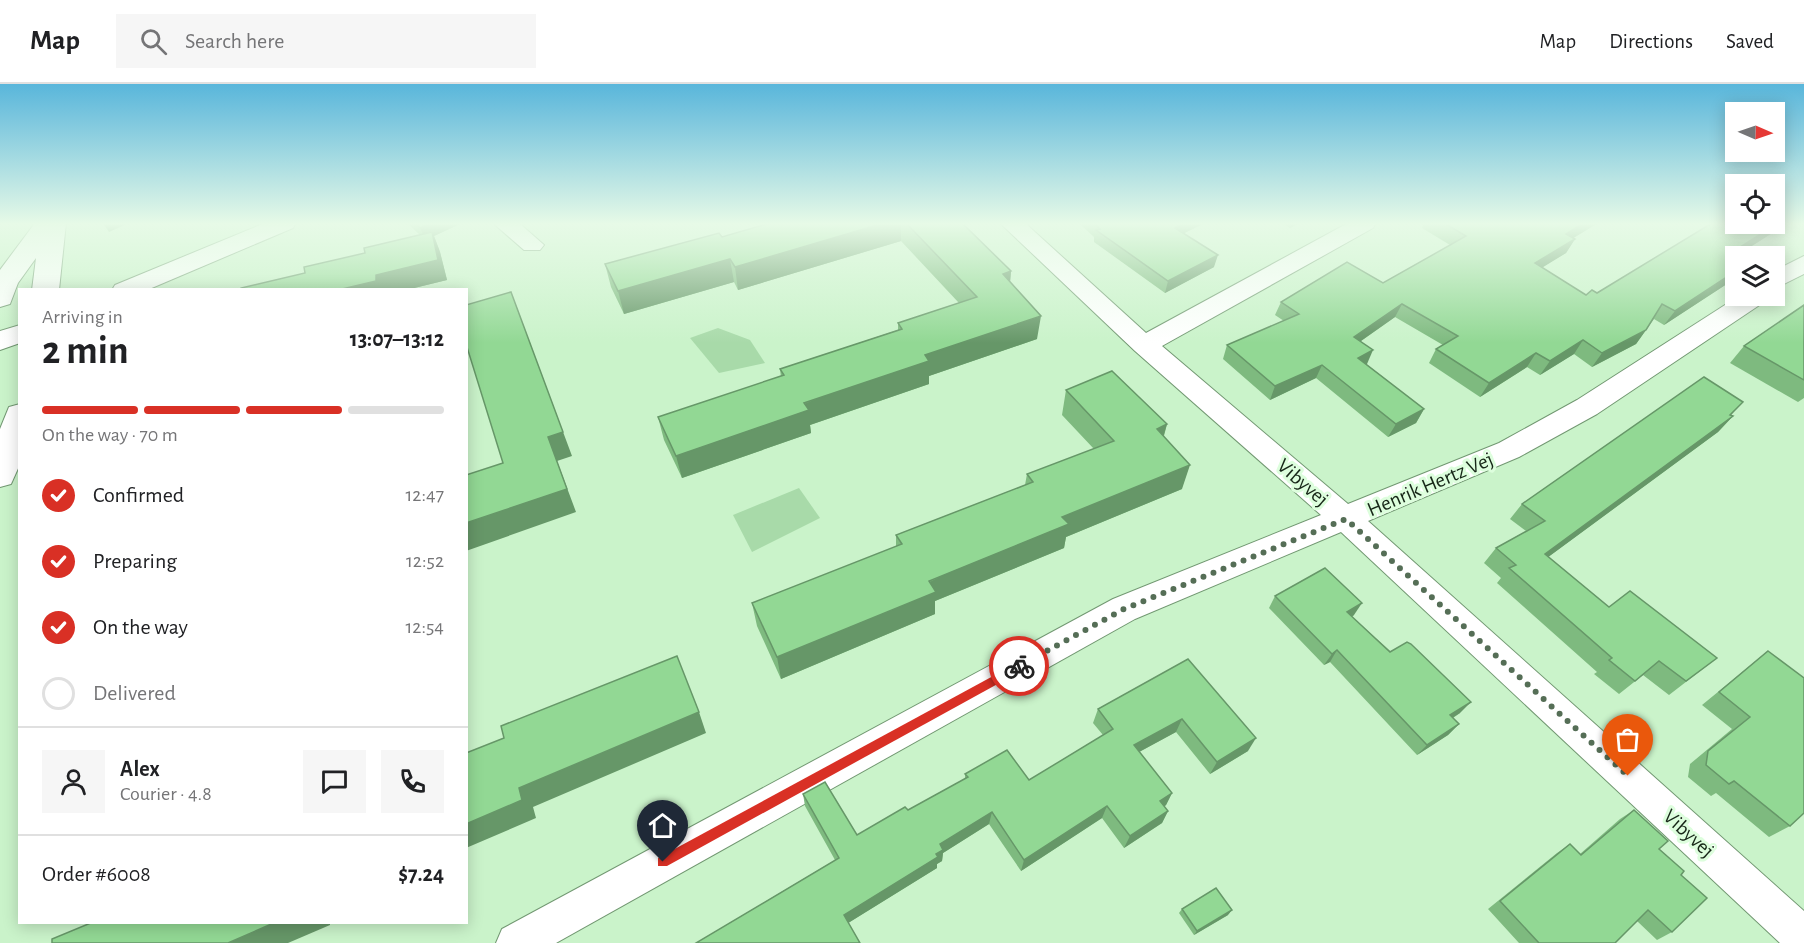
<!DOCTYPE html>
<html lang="en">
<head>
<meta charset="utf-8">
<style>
  body { margin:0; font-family:"Alegreya Sans",sans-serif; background:#f6f6f6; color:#202124; height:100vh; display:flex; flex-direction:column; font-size:22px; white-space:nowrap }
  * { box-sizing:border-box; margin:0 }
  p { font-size:20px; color:#757577 }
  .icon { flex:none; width:33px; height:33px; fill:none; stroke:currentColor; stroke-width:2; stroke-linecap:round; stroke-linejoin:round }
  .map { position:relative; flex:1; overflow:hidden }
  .details { position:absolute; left:18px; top:204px; width:450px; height:636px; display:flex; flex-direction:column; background:#fff; border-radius:0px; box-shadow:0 3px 15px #0003 }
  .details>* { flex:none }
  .needle { width:39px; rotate:92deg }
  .fabs { position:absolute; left:1725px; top:18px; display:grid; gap:12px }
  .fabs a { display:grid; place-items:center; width:60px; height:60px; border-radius:0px; background:#fff; box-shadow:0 3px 15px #0003; font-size:30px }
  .pin { position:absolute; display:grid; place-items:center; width:51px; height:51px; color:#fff; margin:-62px -26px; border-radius:50% 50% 50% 0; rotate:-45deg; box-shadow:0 0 6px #0007 }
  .pin .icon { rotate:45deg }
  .courier { position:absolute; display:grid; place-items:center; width:60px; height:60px; margin:-30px; border:4px solid #d93025; border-radius:50%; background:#fff; color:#222; box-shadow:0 2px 8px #0007 }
  .head em { font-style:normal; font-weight:700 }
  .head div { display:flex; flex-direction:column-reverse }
  .head { display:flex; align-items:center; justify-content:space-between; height:102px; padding:0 24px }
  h1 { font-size:39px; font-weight:700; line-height:45px }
  .bar { display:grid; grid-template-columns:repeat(4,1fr); gap:9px 6px; align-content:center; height:72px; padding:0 24px }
  .bar i { height:8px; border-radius:4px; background:#e0e0e0 }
  .bar .selected { background:#d93025 }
  .bar p { grid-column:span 4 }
  .line { display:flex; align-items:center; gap:15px; padding:0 24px; border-top:2px solid #e0e0e0 }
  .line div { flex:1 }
  .round { display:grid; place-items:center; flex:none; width:63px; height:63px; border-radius:0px; background:#f6f6f6 }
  ol { padding:0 24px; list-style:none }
  li { display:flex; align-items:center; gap:18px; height:66px }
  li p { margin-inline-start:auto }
  li .icon { padding:6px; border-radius:50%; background:#d93025; color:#fff; stroke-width:4 }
  li:last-child { color:#757577 }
  li i { width:33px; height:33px; border:3px solid #e0e0e0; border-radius:50% }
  header { display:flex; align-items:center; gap:36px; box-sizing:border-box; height:84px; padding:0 30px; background:#fff; border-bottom:2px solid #e0e0e0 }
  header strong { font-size:28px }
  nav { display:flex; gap:33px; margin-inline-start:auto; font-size:21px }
  .search { width:420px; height:54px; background:#f6f6f6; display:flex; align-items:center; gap:15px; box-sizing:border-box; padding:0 21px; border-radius:0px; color:#757577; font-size:22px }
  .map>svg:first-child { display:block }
  .green { fill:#a8daa9 }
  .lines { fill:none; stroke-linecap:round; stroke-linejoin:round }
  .street-casing { stroke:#729872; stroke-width:2 }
  .secondary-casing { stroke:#729872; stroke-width:2 }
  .street { fill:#fff; fill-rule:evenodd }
  .secondary { fill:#fff; fill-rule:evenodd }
  .wall { fill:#7eba7f }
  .shaded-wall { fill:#669768 }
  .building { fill:#92d894; stroke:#669768; stroke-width:1.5 }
  .route { fill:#d93025 }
  .done { stroke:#556e56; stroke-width:6; stroke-dasharray:0 10.8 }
  .labels { text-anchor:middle; stroke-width:6; stroke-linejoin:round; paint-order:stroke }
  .street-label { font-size:21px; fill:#162617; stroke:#ddfedd }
</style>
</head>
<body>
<header>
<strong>Map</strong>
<div class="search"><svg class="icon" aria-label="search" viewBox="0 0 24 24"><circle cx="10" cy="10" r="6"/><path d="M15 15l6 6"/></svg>Search here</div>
<nav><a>Map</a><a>Directions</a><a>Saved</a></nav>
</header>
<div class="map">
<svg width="1804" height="859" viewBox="0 0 1804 859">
  <rect width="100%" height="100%" fill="#caf3ca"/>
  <!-- green -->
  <g class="green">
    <polygon points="718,244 750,256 765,279 719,289 690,254"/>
    <polygon points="799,404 820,434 752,468 733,431"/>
  </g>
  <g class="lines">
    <!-- street casing -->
    <g class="street-casing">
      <g id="street">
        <polygon points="265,139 296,139 293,144 147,206 112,206 115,201"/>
        <polygon points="493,139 519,139 544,161 540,166 524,166"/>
        <polygon points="1000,139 1025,139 1146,249 1348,139 1376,139 1373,144 1162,262 1348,420 1499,359 1577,316 1739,212 1767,212 1764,218 1597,330 1519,373 1368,437 1804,827 1804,859 1780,859 1341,448 1135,535 556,859 496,859 502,845 1113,515 1321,431 1135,267"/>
        <polygon points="1804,172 1804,190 1774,205 1774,187"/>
        <polygon points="20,241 20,259 0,266 0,247"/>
      </g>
    </g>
    <!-- secondary casing -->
    <g class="secondary-casing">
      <g id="secondary">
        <polygon points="35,139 66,139 59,206 32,206 36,174 18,199 10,220 0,223 0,186"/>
        <polygon points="20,320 20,380 11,400 0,403 0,345 9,323"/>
      </g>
    </g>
    <!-- street -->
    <use href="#street" class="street"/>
    <!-- secondary -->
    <use href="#secondary" class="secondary"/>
  </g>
  <!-- wall -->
  <g class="wall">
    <polygon points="407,139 462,139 434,152 440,168 447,196 406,206 241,206 305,189 420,151"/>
    <polygon points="770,139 962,139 1011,187 1010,198 1037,255 929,292 929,300 810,341 811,349 682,394 664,356 658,333 781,293 780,285 898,246 898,239 959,219 901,157 738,206 734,198 624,230 611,203 605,180 722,153"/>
    <polygon points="1079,139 1205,139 1184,149 1214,183 1165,209 1094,158 1094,153"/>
    <polygon points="1282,139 1299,139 1290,144"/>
    <polygon points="1424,139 1598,139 1573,154 1575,155 1566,169 1542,183 1586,211 1597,209 1774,139 1788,139 1736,172 1736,194 1664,241 1654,235 1636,260 1592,283 1574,270 1540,291 1527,283 1480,313 1429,279 1436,265 1443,261 1395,233 1361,257 1367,280 1366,280 1424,325 1416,339 1388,353 1316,294 1270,316 1223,275 1227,261 1284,237 1275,231 1281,218 1383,199 1450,161 1422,144"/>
    <polygon points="1804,221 1804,314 1798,318 1730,279 1744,262"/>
    <polygon points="1066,306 1167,340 1164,352 1182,405 1066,453 1064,464 935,517 935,530 781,595 757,542 752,519 896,463 896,451 1025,401 1027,390 1094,365 1062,331"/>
    <polygon points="1731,331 1733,332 1718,348 1548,473 1609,523 1717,574 1669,611 1643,591 1619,610 1594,590 1597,588 1497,499 1501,494 1484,479 1496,464 1526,447 1510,435 1522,420"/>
    <polygon points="1275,512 1354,531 1352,533 1460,629 1453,634 1459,640 1448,651 1417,671 1330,578 1324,581 1269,524"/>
    <polygon points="1768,567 1790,742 1769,753 1716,709 1711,712 1688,693 1690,680 1732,645 1702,621"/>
    <polygon points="1188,575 1248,667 1210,690 1176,648 1139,668 1172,709 1166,721 1164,723 1168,727 1162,739 1124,764 1102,734 1021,787 989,740 943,769 942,777 937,780 937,784 848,839 696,859 835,776 805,722 803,710 857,751 908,726 965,695 965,690 1029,696 1103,651 1093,639 1098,625"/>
    <polygon points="1634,726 1659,765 1681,791 1672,848 1657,856 1637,837 1615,859 1519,859 1488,825 1557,769 1570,760 1580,770 1620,735"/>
    <polygon points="1182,825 1228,831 1194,851 1179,829"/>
  </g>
  <!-- shaded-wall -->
  <g class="shaded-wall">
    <polygon points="103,139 129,139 109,148"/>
    <polygon points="431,139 462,139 434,152 440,168 447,196 406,206 338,206 376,191 426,156 420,144"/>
    <polygon points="884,139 901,139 901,157 738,206 735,183"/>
    <polygon points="1184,139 1205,139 1172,155 1175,144"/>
    <polygon points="1292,139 1299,139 1290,144"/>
    <polygon points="1584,139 1598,139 1557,164 1566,150"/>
    <polygon points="1778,139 1788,139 1736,172 1731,169"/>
    <polygon points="1575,155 1566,169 1527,193 1535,179"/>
    <polygon points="1218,171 1214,183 1165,209 1168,197"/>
    <polygon points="730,175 734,198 624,230 618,207"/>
    <polygon points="1011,187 1009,210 1003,190"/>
    <polygon points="1736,187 1736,194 1664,241 1675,227"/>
    <polygon points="511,208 572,372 557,377 576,428 466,467 466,439 548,353"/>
    <polygon points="1402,220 1395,233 1348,266 1354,253"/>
    <polygon points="1041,232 1037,255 929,292 929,300 810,341 811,349 682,394 676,372 925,271"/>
    <polygon points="1646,246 1636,260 1592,283 1602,269"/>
    <polygon points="1583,256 1574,270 1540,291 1550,277"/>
    <polygon points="1373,266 1367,280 1352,288 1358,274"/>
    <polygon points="1536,269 1527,283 1480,313 1489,299"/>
    <polygon points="1322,281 1316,294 1270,316 1275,302"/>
    <polygon points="1743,318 1728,334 1733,332 1718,348 1532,485 1545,470 1730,331"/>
    <polygon points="1424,325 1416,339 1388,353 1396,340"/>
    <polygon points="1167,340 1160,364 1157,345"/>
    <polygon points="1190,381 1182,405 1066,453 1064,464 935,517 935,530 781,595 777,573 1062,433"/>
    <polygon points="1362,519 1354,531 1339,540 1347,528"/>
    <polygon points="1337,566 1330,578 1324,581 1332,570"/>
    <polygon points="1471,618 1460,629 1439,642 1450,631"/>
    <polygon points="699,628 706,649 533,723 536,734 466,764 466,740 519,704"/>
    <polygon points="1182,635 1176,648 1128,674 1134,661"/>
    <polygon points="1459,640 1448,651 1417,671 1427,661"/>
    <polygon points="1256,654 1248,667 1210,690 1217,678"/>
    <polygon points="1172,709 1166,721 1153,729 1160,717"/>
    <polygon points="1107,722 1102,734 1021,787 1024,776"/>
    <polygon points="1168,727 1162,739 1124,764 1130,752"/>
    <polygon points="992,728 989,740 943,769 942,777 937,780 937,784 845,841 844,831 940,760"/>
    <polygon points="1232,826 1228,831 1194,851 1197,847"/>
    <polygon points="276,838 330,838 330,841 288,859 228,859"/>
  </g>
  <!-- building -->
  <g class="building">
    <polygon points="415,139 431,139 420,144"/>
    <polygon points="770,139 884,139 735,183 730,175 618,207 605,180 719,149 722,153"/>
    <polygon points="906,139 962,139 1011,187 1003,190 1041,232 925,271 929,277 804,319 809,326 676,372 658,333 784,291 780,285 902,245 898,239 977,213"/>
    <polygon points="1094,139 1184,139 1175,144 1218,171 1168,197 1096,146 1100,145"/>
    <polygon points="1444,139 1584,139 1566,150 1575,155 1535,179 1586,211 1592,206 1597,209 1712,139 1778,139 1731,169 1737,172 1736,172 1736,187 1675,227 1662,220 1646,246 1602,269 1583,256 1550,277 1536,269 1489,299 1436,265 1458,252 1402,220 1354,253 1373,266 1358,274 1424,325 1396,340 1322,281 1275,302 1227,261 1299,230 1281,218 1347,178 1383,199 1466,152"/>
    <polygon points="432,148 438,176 376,191 376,197 338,206 241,206 241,204 305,189 304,183 365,169 364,164"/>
    <polygon points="511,208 563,348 548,353 567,405 466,439 466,391 503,379 466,260 466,221"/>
    <polygon points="1804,221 1804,296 1744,262"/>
    <polygon points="1112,287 1167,340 1157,345 1190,381 1062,433 1069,440 929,497 936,508 777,573 752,519 902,460 896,451 1033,398 1027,390 1114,357 1066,306"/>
    <polygon points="1704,293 1743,318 1730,331 1733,332 1545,470 1609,523 1630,507 1717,574 1686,597 1659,577 1635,597 1609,576 1612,574 1509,484 1516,481 1496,464 1545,437 1522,420"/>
    <polygon points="1325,484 1362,519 1347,528 1390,568 1407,558 1411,560 1471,618 1450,631 1459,640 1427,661 1337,566 1332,570 1275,512"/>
    <polygon points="1768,567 1804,594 1804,729 1790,742 1734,697 1729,700 1706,681 1708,667 1750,633 1719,608"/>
    <polygon points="677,572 699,628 519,704 522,716 466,740 466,669 504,654 501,642"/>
    <polygon points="1188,575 1256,654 1217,678 1182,635 1134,661 1172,709 1160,717 1168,727 1130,752 1107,722 1024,776 992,728 940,760 943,766 936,770 938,773 844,831 860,859 696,859 839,774 803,710 825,698 857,751 905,723 908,726 968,693 965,690 1007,666 1029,696 1113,645 1098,625"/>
    <polygon points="1634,726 1668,757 1659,765 1684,787 1681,791 1707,814 1672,848 1648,826 1615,859 1539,859 1500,817 1570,760 1581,771"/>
    <polygon points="1216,804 1232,826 1197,847 1182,825"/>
    <polygon points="93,838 276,838 228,859 52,859 52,855"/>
  </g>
  <!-- sky -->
  <linearGradient id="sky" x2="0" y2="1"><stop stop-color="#59b6db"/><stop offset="0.54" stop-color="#e7fae7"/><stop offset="1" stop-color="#e7fae7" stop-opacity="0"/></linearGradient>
  <rect width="1804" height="259" fill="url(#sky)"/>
  <!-- route -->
  <polygon class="route" points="1019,578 1023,579 1023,586 667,782 658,782 658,774"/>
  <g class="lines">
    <!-- done -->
    <polyline class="done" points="1019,582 1124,525 1346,435 1628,692"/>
  </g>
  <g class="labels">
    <!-- street labels -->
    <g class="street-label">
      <text transform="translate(1303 398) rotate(41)" y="7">Vibyvej</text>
      <text transform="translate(1430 400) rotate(-23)" y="7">Henrik Hertz Vej</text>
      <text transform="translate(1689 749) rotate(42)" y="7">Vibyvej</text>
    </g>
  </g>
</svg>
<div class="fabs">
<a><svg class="needle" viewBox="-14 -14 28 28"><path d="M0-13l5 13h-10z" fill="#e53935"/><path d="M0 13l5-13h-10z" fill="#757577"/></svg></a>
<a><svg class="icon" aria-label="locate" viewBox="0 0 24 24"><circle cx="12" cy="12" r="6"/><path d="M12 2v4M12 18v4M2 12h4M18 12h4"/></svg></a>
<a><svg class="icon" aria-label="layers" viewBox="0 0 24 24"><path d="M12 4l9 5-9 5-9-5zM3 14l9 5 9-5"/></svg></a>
</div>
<div class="pin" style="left:1628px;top:692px;background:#ea580c"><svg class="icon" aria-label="bag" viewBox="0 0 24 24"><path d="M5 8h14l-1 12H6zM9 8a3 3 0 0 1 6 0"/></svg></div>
<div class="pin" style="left:663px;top:778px;background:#1f2937"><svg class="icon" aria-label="home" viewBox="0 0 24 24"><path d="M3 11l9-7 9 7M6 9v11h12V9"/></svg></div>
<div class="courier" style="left:1019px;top:582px"><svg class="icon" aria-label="bike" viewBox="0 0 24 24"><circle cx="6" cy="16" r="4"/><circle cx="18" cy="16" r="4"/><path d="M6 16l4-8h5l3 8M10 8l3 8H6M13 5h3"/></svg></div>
<section class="details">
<div class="head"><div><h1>2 min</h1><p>Arriving in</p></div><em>13:07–13:12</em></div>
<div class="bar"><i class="selected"></i><i class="selected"></i><i class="selected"></i><i></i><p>On the way · 70 m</p></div>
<ol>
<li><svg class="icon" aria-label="check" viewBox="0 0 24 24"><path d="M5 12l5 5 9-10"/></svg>Confirmed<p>12:47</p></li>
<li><svg class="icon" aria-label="check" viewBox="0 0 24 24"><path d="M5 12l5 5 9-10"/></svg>Preparing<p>12:52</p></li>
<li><svg class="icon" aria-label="check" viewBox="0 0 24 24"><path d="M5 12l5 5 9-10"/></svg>On the way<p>12:54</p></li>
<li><i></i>Delivered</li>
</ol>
<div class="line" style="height:108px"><a class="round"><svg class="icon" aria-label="person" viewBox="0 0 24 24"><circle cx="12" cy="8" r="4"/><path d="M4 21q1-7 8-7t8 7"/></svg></a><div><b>Alex</b><p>Courier · 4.8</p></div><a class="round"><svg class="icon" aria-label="chat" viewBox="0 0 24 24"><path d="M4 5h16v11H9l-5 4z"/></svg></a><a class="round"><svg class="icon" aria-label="phone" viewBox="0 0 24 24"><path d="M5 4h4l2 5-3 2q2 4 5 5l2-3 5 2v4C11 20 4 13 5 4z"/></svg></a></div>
<div class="line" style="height:78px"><div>Order #6008</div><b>$7.24</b></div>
</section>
</div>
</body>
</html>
